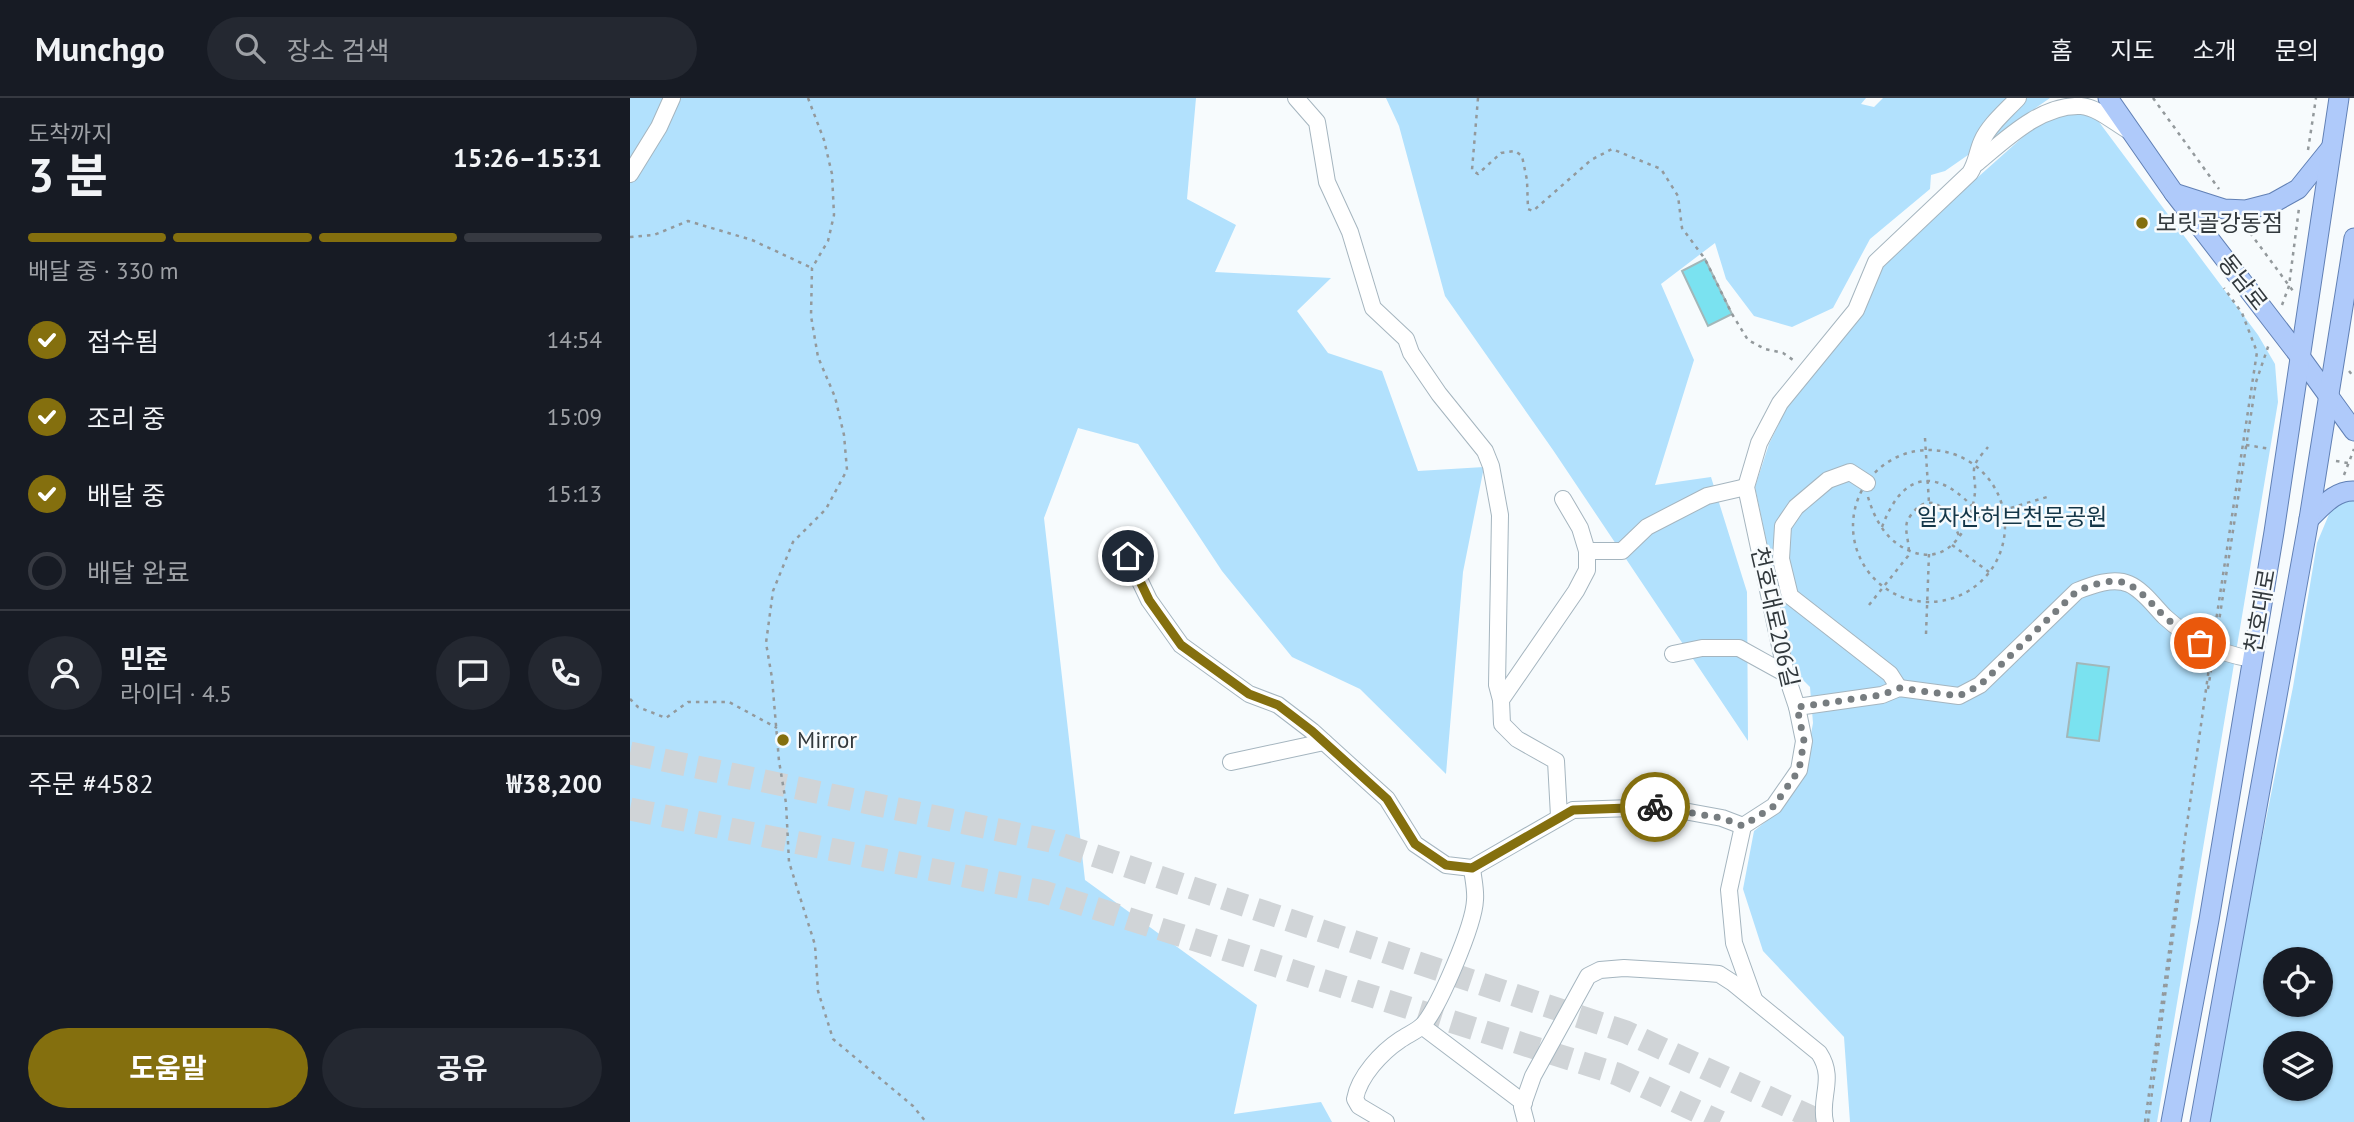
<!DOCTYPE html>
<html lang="ko">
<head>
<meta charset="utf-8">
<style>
  body { margin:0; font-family:"PT Sans","Noto Sans KR",sans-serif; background:#242831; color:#f1f3f6; height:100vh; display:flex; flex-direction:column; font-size:26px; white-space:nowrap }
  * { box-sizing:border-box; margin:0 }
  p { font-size:23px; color:#9ea1a6 }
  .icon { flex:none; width:38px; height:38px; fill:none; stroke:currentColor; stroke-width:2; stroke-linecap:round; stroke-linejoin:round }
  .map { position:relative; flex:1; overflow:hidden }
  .panel { display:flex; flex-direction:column; background:#171b24; width:630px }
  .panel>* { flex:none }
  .buttons { position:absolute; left:1633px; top:849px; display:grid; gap:14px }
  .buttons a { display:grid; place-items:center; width:70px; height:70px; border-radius:50%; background:#171b24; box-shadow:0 2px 5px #0004; font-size:35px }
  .pin { position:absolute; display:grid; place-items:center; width:60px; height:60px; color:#fff; margin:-30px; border:4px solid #fff; border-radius:50%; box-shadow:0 2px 7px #0007 }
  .courier { position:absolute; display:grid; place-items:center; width:70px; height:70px; margin:-35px; border:5px solid #846f0e; border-radius:50%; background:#fff; color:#222; box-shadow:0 2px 9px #0007 }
  .head em { font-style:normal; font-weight:700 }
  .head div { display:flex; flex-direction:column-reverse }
  .head { display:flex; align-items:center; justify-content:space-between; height:119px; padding:0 28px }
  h1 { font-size:46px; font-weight:700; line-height:52px }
  .bar { display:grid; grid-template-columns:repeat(4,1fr); gap:10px 7px; align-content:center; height:84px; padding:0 28px }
  .bar i { height:9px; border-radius:5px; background:#363941 }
  .bar .on { background:#846f0e }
  .bar p { grid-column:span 4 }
  .line { display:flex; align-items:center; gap:18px; padding:0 28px; border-top:2px solid #363941 }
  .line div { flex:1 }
  .round { display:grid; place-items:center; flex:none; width:74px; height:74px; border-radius:37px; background:#242831 }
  ol { padding:0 28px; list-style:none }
  li { display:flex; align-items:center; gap:21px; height:77px }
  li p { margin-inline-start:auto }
  li .icon { padding:7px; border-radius:50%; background:#846f0e; color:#fff; stroke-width:4 }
  li:last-child { color:#9ea1a6 }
  li i { width:38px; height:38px; border:4px solid #363941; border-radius:50% }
  .action { display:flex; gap:14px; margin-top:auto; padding:14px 28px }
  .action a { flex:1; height:80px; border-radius:42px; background:#846f0e; color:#fff; font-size:28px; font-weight:700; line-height:80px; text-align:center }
  .action a+a { background:#242831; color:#f1f3f6 }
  header { display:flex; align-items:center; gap:42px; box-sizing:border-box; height:98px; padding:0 35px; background:#171b24; border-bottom:2px solid #363941 }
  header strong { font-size:33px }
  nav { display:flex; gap:38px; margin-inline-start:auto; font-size:24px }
  .search { width:490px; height:63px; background:#242831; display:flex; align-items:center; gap:18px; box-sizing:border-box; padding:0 24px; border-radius:38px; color:#9ea1a6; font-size:26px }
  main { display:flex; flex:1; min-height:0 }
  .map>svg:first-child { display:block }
  .green { fill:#b2e1fd; fill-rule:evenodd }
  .building { fill:#7ae2f0; stroke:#a2b7b9; stroke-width:2 }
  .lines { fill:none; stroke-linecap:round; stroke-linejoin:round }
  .highway-tunnel { stroke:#d0d4d7; stroke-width:23; stroke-dasharray:23 11; stroke-linecap:butt }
  .minor-casing { stroke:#a5b5bf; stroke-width:18 }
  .major-casing { stroke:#6180b5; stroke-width:21 }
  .path { stroke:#93999c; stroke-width:2.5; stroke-dasharray:3.5 5; stroke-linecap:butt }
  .minor { stroke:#fff; stroke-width:16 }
  .major { stroke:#afcafa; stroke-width:19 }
  .done { stroke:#777d80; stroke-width:7; stroke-dasharray:0 12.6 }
  .route { stroke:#846f0e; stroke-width:9 }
  .poi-dot { fill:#846f0e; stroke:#f7fbfd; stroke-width:2.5 }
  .labels { text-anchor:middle; stroke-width:5; stroke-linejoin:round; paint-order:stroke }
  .poi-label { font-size:23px; fill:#32393d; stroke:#f7fbfd; text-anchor:start }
  .street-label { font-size:23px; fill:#32393d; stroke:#f7fbfd }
  .park-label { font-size:23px; fill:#133648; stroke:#f7fbfd }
</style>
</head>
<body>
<header>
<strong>Munchgo</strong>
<div class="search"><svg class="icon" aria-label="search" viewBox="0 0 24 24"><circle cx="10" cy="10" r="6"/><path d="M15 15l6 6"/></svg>장소 검색</div>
<nav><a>홈</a><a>지도</a><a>소개</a><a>문의</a></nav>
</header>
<main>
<section class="panel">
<div class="head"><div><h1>3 분</h1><p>도착까지</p></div><em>15:26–15:31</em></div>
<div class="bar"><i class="on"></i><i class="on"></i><i class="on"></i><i></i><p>배달 중 · 330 m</p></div>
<ol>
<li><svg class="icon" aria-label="check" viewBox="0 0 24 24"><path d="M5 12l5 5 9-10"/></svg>접수됨<p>14:54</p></li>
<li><svg class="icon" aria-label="check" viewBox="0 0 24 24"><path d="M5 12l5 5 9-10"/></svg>조리 중<p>15:09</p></li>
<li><svg class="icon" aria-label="check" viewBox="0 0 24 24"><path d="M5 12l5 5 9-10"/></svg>배달 중<p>15:13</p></li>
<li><i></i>배달 완료</li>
</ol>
<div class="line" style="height:126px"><a class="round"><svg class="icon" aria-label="person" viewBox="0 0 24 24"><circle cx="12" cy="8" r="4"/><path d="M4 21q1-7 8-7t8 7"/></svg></a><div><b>민준</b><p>라이더 · 4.5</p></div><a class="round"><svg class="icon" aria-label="chat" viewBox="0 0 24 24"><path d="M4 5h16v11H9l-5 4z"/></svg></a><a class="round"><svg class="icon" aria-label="phone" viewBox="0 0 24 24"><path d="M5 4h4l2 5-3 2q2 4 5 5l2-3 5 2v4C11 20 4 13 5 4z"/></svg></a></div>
<div class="line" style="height:91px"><div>주문 #4582</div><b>₩38,200</b></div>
<div class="action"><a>도움말</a><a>공유</a></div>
</section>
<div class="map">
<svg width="1724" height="1024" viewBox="0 0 1724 1024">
  <rect width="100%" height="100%" fill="#f7fbfd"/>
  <!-- green -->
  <g class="green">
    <polygon points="0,0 566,0 557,101 606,127 585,174 701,180 667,213 698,255 752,273 788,373 854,369 833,474 816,676 730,591 662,559 592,473 508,346 448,330 414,420 455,782 627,907 604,1016 691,1004 702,1024 0,1024"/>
    <polygon points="756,0 1236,0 1231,6 1244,9 1253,0 1420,0 1315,73 1301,77 1300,91 1240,141 1203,210 1162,229 1124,218 1096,181 1085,145 1031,186 1064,262 1025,387 1081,379 1117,494 1118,643 923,352 815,198 769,28"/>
    <polygon points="1437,14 1451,15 1466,20 1628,237 1645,266 1648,304 1527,1024 1220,1024 1214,939 1133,853 1113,791 1124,733 1150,712 1173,680 1183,625 1180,589 1163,572 1125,389 1139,346 1158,307 1253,164 1405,28"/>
    <path d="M 1718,401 L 1724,401 L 1724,1024 L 1574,1024 L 1663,589 L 1687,445 L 1702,409 ZM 1645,861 L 1690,861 L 1690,906 L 1645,906 ZM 1645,945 L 1690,945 L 1690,990 L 1645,990 Z"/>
  </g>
  <!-- building -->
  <g class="building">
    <polygon points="1075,161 1102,216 1078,228 1052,173"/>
    <polygon points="1447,565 1479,569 1469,643 1437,639"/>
  </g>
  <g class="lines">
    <!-- highway-tunnel -->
    <g class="highway-tunnel">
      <polyline points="0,655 421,743 996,934 1192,1024"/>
      <polyline points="0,711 414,794 987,976 1090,1024"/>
    </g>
    <!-- minor casing -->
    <g class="minor-casing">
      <g id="minor">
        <polyline points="666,0 687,24 697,84 720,134 743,210 776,241 781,255 809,296 855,353 861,368 870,417 867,587 871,602"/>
        <path d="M 1388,0 C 1376,13 1359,27 1352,43 C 1347,54 1347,64 1340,75 L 1246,164 L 1226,212 L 1150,305 L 1129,345 L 1116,389 L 1156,576 L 1167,609 L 1252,597 L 1269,590 L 1329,598 L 1350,587 L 1447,493 C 1462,487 1483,479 1499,486 C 1513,492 1524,508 1535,519 C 1560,542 1588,555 1621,561"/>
        <path d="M 1347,65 C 1375,42 1411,6 1451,8 C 1467,9 1485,25 1499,33"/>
        <polyline points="0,76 29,29 42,0"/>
        <polyline points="1237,385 1220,374 1198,382 1166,409 1153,428 1151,461 1160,498 1260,576 1269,590"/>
        <polyline points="957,453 992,453 1017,429 1077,398 1116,389"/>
        <polyline points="498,458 519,502 551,547 619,596 648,607 682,633 757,701 785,746 816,767 842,770 943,712 1032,709 1092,720 1113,728"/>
        <polyline points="1043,556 1072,550 1109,550 1156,576"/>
        <polyline points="601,664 694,644"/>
        <polyline points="929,718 926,663 887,641 872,626 871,602 946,493 957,472 957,453 950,430 933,401"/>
        <polyline points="1124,901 1104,845 1099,792 1113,728 1144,708 1169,672 1174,643 1167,609"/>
        <polyline points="792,928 894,1005"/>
        <path d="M 756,1024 L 729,1008 L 725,1001 C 729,978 752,954 770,942 C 777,937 787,933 793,927 C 809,909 844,827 845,802 C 846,792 843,780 842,770"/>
        <path d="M 896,1024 L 892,1009 L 903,978 L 958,878 L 970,872 L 994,870 L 1077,875 L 1089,876 L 1103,885 L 1189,955 C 1206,981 1189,999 1195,1024"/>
      </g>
    </g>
    <!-- major casing -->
    <g class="major-casing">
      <g id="major">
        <polyline points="1478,0 1544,95 1671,260 1724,333"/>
        <polyline points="1544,95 1594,111 1616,112 1643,105 1668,91 1701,50"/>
        <path d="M 1679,421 C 1692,409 1705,392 1724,393"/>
        <polyline points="1541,1024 1579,822 1644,434 1709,0"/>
        <polyline points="1570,1024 1679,421 1724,140"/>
      </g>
    </g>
    <!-- path -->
    <g class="path">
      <polyline points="178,0 194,42 202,76 204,117 198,143 182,170 181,218 188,259 205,299 214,337 217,372 196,411 163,444 143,493 136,545 142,580 149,663 156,705 159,764 185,847 188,893 203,941 283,1008 296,1024"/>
      <polyline points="848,0 842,72 848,76 871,55 885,53 892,58 897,82 898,111 903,113 961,62 982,51 1031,71 1048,98 1052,130 1075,161 1102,216 1118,242 1135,251 1153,255 1166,264"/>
      <polyline points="1523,0 1589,91"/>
      <polyline points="1678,52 1686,0"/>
      <polyline points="1615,128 1663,193"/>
      <polyline points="0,139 24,137 58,123 122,142 182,170"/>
      <polyline points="1652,207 1659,188 1669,110"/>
      <polyline points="1719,273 1724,279"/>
      <polyline points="1295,340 1299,405"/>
      <polyline points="1616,347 1641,351"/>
      <circle cx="1299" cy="428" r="76"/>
      <polyline points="1706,363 1718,365"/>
      <polyline points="1714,377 1724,351"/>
      <path d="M 1238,399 C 1245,422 1256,443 1280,453 C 1321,470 1342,426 1345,394 C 1346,386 1342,374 1345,367 C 1347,361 1354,354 1358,349"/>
      <polyline points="1340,422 1417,399"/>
      <path d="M 1252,429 C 1271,378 1302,367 1342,408"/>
      <polyline points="1322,447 1359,474"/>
      <path d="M 1239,507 L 1278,458 C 1281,447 1274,435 1277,424 C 1279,419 1283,414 1287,410 C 1309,392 1323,424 1330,440"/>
      <polyline points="1296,536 1299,456"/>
      <polyline points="1584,536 1627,254 1612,215 1594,190"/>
      <polyline points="1587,536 1626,284 1639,246"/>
      <polyline points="1578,591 1582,566"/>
      <polyline points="0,601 8,609 36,620 58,604 99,604 147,630"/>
      <polyline points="1515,1024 1580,563"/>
      <polyline points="1518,1024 1554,757"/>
    </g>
    <!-- minor -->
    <use href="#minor" class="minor"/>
    <!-- major -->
    <use href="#major" class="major"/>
  </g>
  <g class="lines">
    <!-- done -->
    <path class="done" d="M 1025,709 L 1092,720 L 1113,728 L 1144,708 L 1169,672 L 1174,643 L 1167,609 L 1252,597 L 1269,590 L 1329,598 L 1350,587 L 1447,493 C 1497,473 1501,485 1535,519 C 1546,529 1559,536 1570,545"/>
    <!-- route -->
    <polyline class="route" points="498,458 519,502 551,547 619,596 648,607 682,633 757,701 785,746 816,767 842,770 943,712 1025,709"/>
  </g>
  <!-- markers -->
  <g class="poi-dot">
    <circle cx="1512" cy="125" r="7"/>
    <circle cx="153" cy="642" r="7"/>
  </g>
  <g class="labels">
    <!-- poi labels -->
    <g class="poi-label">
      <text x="1526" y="133">보릿골강동점</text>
      <text x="167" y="650">Mirror</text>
    </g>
    <!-- street labels -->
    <g class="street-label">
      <text transform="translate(1613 184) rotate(52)" y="8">동남로</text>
      <text transform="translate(1630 513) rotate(-80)" y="8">천호대로</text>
      <text transform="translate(1145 519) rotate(77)" y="8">천호대로206길</text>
    </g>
    <!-- park labels -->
    <g class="park-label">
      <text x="1382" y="427">일자산허브천문공원</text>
    </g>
  </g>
</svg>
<div class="buttons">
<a><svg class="icon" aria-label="locate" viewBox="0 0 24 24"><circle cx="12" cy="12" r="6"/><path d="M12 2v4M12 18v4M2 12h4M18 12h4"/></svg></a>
<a><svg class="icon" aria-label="layers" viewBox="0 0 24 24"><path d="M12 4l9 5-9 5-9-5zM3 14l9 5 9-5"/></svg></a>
</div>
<div class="pin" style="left:1570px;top:545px;background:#ea580c"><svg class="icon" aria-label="bag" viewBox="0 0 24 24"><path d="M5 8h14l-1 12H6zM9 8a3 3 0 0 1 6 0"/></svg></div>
<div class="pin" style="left:498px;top:458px;background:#1f2937"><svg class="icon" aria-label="home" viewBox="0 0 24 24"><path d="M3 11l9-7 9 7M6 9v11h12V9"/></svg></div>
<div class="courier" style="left:1025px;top:709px"><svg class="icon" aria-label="bike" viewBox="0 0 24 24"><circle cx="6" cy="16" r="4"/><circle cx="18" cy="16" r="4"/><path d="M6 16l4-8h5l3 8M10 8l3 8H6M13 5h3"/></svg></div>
</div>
</main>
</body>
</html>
